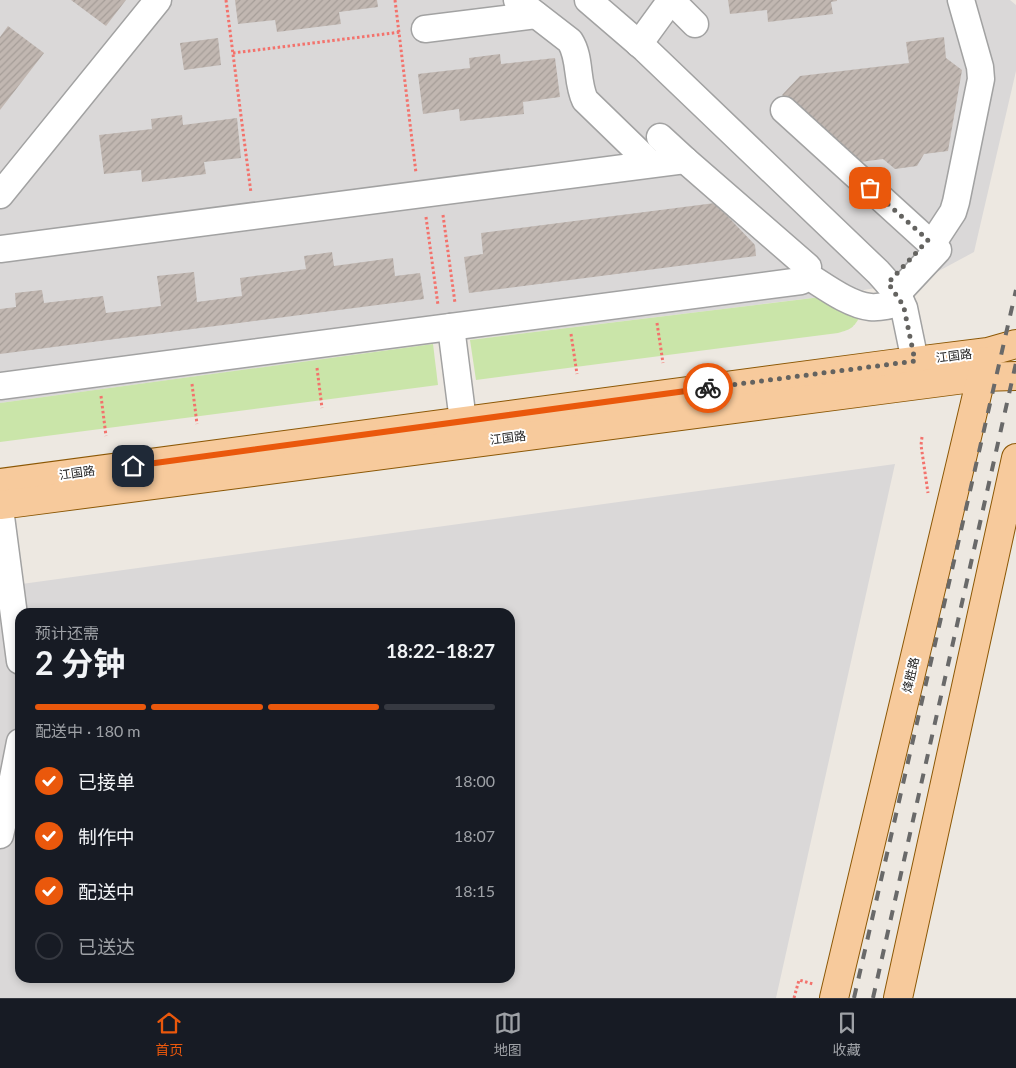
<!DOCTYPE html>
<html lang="zh">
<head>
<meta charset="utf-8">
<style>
  body { margin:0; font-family:Lato,"Noto Sans SC",sans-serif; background:#20242c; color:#f1f3f6; height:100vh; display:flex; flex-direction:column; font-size:19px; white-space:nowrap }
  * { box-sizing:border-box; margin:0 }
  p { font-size:16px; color:#9ea1a6 }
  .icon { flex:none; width:28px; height:28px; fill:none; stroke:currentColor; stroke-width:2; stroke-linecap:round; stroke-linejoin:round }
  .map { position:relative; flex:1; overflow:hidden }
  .drawer { position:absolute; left:15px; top:608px; width:500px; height:375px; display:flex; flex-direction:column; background:#171b24; border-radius:15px; box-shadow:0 2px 8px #0003 }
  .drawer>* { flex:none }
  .pin { position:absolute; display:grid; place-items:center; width:42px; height:42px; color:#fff; margin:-21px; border-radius:10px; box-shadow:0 2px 8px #0006 }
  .courier { position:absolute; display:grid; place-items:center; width:50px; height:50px; margin:-25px; border:4px solid #ea580c; border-radius:50%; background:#fff; color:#222; box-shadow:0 1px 6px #0007 }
  .head em { font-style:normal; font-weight:700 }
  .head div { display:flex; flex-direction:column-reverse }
  .head { display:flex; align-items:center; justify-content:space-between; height:85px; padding:0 20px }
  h1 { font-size:32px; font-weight:700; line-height:38px }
  .bar { display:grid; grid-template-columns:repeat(4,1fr); gap:8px 5px; align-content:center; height:60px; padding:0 20px }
  .bar i { height:6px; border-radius:4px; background:#363941 }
  .bar .on { background:#ea580c }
  .bar p { grid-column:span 4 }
  ol { padding:0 20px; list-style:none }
  li { display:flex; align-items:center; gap:15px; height:55px }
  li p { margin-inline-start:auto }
  li .icon { padding:5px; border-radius:50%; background:#ea580c; color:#fff; stroke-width:4 }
  li:last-child { color:#9ea1a6 }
  li i { width:28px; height:28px; border:2px solid #363941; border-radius:50% }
  .tab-bar { display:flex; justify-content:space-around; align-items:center; height:70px; border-top:1px solid #363941; background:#171b24; font-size:14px; color:#9ea1a6 }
  .tab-bar a { display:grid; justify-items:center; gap:2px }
  .tab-bar .on { color:#ea580c }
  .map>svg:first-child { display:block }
  .residential { fill:#dad8d8; fill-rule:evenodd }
  .grass { fill:#cae5a9 }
  .building { fill:url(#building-hatch) }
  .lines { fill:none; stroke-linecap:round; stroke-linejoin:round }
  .minor-casing { stroke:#a2a2a2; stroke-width:29 }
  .major-casing { stroke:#8c5806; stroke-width:30 }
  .path { stroke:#f3726c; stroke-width:3; stroke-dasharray:2.5 2.5; stroke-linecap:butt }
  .minor { stroke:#fff; stroke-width:26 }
  .major { stroke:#f7ca9c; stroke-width:28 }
  .rail { stroke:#696969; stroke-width:4; stroke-dasharray:10 10; stroke-linecap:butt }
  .done { stroke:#646360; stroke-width:5; stroke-dasharray:0 9 }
  .route { stroke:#ea580c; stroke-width:6 }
  .labels { text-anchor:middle; stroke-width:4; stroke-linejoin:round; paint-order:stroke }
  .street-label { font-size:12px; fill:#1b1b1b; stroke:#fff }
</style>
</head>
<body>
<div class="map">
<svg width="1016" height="998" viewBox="0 0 1016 998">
  <defs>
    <pattern id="building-hatch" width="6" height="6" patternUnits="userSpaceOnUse" patternTransform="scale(1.25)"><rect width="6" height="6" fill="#c1b7b1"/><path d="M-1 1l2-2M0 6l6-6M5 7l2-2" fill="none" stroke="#a59d98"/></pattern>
  </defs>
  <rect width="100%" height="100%" fill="#ede8e1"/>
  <!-- residential -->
  <g class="residential">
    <polygon points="0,0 1010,0 1016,5 1016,71 974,252 922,280 829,296 433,344 0,403"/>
    <path d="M 895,464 L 776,998 L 0,998 L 0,587 ZM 20,612 L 510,612 L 510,978 L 20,978 Z"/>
  </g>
  <!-- grass -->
  <g class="grass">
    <path d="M 829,296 L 861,315 C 853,328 852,329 838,333 L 476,380 L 470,340 Z"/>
    <polygon points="433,344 438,385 0,442 0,403"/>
  </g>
  <!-- building -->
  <g class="building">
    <polygon points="71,0 126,0 106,26"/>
    <polygon points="235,0 377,0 378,7 339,12 341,24 277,32 275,20 238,24"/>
    <polygon points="728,0 837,0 837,1 831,2 833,14 768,22 767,10 730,14"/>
    <polygon points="8,26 44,53 0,110 0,37"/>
    <polygon points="944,37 946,58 962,70 948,151 924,154 917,166 895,169 883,159 853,163 782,95 800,76 909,63 906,42"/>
    <polygon points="218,38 221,65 184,70 180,43"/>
    <polygon points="500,54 501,64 555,58 560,97 523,102 524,114 460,121 459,109 423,114 418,74 470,68 469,58"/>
    <polygon points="182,115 183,125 237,118 241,158 204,162 206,174 142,182 141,170 104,174 99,135 152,129 151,119"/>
    <polygon points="715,203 755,245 756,256 469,293 464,257 483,254 481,233"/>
    <polygon points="332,252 334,266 393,258 395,276 420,273 424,299 0,354 0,309 16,307 15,293 42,290 44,303 103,296 106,313 161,306 157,276 194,272 197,302 242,296 240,278 306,269 304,256"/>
  </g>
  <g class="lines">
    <!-- minor casing -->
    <g class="minor-casing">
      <g id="minor">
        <path d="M 517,0 L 570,41 C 581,58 576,81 585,100 L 651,164"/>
        <path d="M 588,0 L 645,49 L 878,272 C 888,283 898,294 904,308 L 915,361"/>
        <polyline points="671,0 695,24"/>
        <polyline points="425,29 536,15"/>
        <polyline points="639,44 671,0"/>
        <polyline points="784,110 938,250 896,295"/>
        <polyline points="0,195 158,0"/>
        <polyline points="932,244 953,212 956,202 981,79 980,67 961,0"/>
        <polyline points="0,249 685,160"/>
        <path d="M 805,274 C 823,285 849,305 870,307 C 881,308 891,305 901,302"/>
        <polyline points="451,327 463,421"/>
        <polyline points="0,386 801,281 808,267 685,160 660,137"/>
        <polyline points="0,509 20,661"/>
        <polyline points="0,835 12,783 20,742"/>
      </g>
    </g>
    <!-- major casing -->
    <g class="major-casing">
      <g id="major">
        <polyline points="0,483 891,364 988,352 1016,344"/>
        <polyline points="0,505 888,389 980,377 1016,376"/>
        <polyline points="834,998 985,361"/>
        <polyline points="898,998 1016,458"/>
      </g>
    </g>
    <!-- path -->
    <g class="path">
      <polyline points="226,0 251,193"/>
      <polyline points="395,0 416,173"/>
      <polyline points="233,53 401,32"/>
      <polyline points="443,215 455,303"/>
      <polyline points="426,217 438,305"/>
      <polyline points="657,323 663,363"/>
      <polyline points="571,334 577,374"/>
      <polyline points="317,368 322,408"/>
      <polyline points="192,384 197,424"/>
      <polyline points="101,396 106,436"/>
      <polyline points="922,437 921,445 928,493"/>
      <polyline points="794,998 799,980 813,984"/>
    </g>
    <!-- minor -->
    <use href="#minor" class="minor"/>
    <!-- major -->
    <use href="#major" class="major"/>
    <!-- rail -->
    <g class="rail">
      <polyline points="854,998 1016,290"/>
      <polyline points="873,998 1016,363"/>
    </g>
  </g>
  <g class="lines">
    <!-- done -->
    <polyline class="done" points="708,388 915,361 904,308 901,302 888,283 928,240 870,188"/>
    <!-- route -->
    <polyline class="route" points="133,466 708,388"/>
  </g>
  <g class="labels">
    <!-- street labels -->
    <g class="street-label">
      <text transform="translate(954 356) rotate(-7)" y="4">江国路</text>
      <text transform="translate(508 438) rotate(-7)" y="4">江国路</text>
      <text transform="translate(77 473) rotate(-8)" y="4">江国路</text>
      <text transform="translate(911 675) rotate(-77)" y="4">烽胜路</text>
    </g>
  </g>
</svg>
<div class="pin" style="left:870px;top:188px;background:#ea580c"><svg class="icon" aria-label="bag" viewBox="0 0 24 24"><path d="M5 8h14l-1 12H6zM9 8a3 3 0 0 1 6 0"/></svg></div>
<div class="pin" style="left:133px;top:466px;background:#1f2937"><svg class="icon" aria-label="home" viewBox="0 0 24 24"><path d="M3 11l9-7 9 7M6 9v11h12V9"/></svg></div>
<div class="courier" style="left:708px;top:388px"><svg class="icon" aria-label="bike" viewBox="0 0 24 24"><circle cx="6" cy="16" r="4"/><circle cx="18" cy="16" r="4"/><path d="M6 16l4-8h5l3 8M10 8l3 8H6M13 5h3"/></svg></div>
<section class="drawer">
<div class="head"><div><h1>2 分钟</h1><p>预计还需</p></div><em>18:22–18:27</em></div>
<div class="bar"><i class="on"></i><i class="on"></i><i class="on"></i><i></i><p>配送中 · 180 m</p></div>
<ol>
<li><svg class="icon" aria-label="check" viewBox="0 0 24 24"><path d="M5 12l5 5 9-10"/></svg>已接单<p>18:00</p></li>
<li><svg class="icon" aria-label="check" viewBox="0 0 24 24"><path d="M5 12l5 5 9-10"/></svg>制作中<p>18:07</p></li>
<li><svg class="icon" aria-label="check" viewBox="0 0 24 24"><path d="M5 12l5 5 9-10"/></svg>配送中<p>18:15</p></li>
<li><i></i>已送达</li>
</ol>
</section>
</div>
<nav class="tab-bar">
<a class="on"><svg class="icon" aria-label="home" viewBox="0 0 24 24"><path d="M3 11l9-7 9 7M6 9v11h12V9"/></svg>首页</a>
<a><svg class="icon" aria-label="map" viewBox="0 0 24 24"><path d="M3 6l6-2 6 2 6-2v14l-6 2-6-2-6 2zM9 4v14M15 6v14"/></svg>地图</a>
<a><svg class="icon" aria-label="saved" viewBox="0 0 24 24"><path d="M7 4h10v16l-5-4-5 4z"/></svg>收藏</a>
</nav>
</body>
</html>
